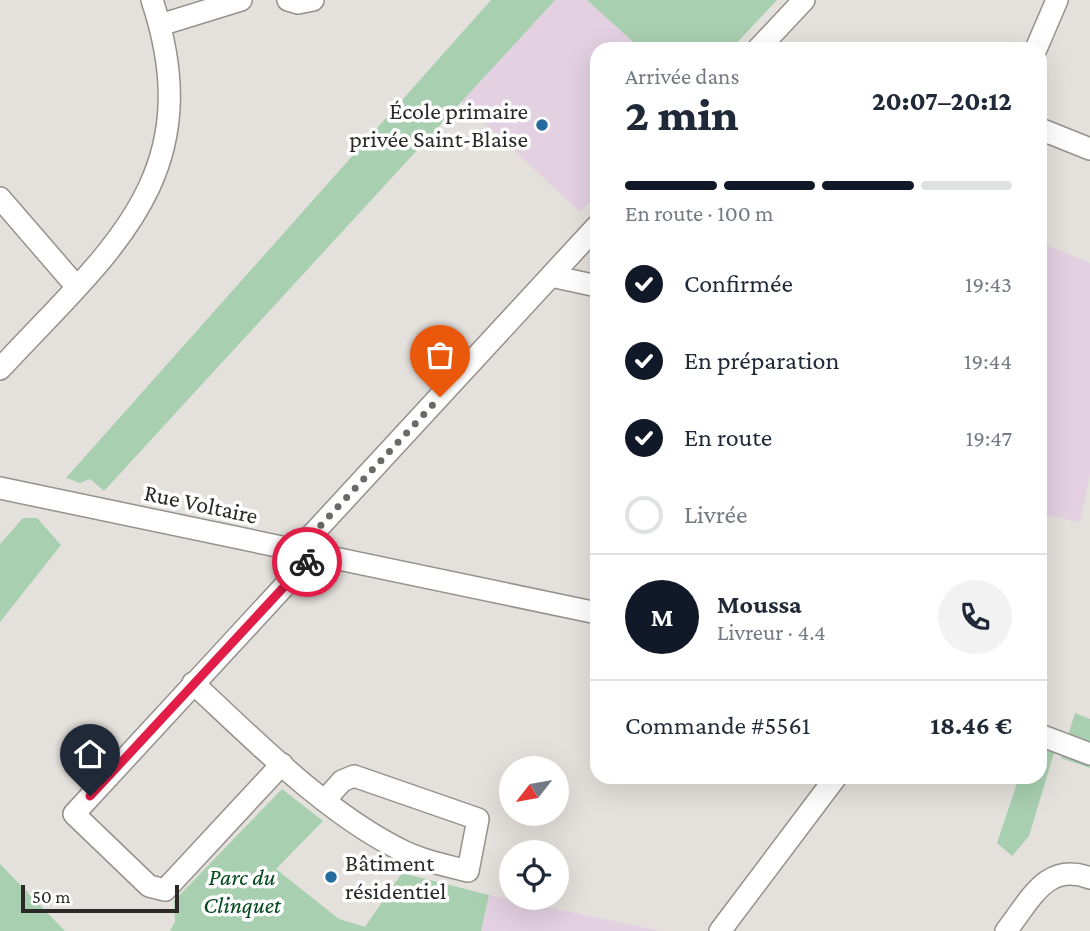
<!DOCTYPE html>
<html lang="fr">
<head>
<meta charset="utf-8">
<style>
  body { margin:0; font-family:"Crimson Pro",serif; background:#f2f2f3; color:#1f2937; height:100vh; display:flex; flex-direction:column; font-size:26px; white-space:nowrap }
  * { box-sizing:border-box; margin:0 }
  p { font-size:23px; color:#747a83 }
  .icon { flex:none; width:38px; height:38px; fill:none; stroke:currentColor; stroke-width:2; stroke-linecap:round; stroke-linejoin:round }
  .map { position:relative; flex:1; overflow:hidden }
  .panel { position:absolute; left:590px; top:42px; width:457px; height:742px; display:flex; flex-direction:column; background:#fff; border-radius:21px; box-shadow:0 7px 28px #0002 }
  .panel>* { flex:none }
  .needle { width:46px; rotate:239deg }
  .controls { position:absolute; left:499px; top:756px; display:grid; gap:14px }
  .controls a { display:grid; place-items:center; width:70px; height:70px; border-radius:50%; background:#fff; box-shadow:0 7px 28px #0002; font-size:35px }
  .scale { position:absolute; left:21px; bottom:18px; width:158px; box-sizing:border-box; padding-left:7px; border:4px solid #2a2927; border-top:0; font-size:19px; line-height:24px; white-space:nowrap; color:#2a2927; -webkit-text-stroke:5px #fff; paint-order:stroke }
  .pin { position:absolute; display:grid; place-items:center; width:60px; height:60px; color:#fff; margin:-72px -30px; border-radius:50% 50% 50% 0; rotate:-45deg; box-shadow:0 0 7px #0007 }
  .pin .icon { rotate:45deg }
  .courier { position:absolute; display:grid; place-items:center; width:70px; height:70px; margin:-35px; border:5px solid #e11d48; border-radius:50%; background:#fff; color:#222; box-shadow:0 2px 9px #0007 }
  .headline em { font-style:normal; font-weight:800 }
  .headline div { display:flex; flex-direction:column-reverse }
  .headline { display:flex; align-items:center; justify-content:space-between; height:119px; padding:0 35px }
  h1 { font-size:46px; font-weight:800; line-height:52px }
  .bar { display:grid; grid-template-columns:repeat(4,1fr); gap:10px 7px; align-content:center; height:84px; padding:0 35px }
  .bar i { height:9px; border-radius:5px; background:#e0e1e3 }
  .bar .selected { background:#111827 }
  .bar p { grid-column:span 4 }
  .line { display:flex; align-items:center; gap:18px; padding:0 35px; border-top:2px solid #e0e1e3 }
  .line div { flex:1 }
  .round { display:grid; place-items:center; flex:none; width:74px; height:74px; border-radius:37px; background:#f2f2f3 }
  ol { padding:0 35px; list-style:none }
  li { display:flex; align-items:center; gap:21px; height:77px }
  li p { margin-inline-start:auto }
  li .icon { padding:7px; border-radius:50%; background:#111827; color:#fff; stroke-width:4 }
  li:last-child { color:#747a83 }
  li i { width:38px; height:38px; border:4px solid #e0e1e3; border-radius:50% }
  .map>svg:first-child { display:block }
  .education { fill:#e3d0e1 }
  .green { fill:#a8cfaf }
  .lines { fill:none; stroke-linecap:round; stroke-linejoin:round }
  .minor-casing { stroke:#95928e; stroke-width:24 }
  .minor { stroke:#fff; stroke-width:21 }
  .done { stroke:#6b6966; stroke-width:7; stroke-dasharray:0 12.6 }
  .route { stroke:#e11d48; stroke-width:9 }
  .poi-dot { fill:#246ca0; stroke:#fff; stroke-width:2.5 }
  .labels { text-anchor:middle; stroke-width:7; stroke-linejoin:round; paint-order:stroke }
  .poi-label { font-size:24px; fill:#2a2927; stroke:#fff; text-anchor:end }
  .street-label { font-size:24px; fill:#2a2927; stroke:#fff }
  .park-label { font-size:24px; font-style:italic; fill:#02481c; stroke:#fff }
</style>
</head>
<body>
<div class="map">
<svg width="1090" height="931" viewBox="0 0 1090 931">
  <rect width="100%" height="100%" fill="#e4e0dc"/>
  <!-- education -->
  <g class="education">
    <polygon points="555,0 587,0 641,49 597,49 597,194 580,212 460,100"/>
    <polygon points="1042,243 1090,263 1090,474 1080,522 1040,514 1040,259"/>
    <polygon points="489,895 656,930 657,931 481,931"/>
  </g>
  <!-- green -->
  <g class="green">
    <polygon points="491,0 555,0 104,491 90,479 80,483 66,478"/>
    <polygon points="587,0 777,0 731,49 641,49"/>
    <polygon points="23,518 37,518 61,545 0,622 0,544"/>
    <polygon points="1075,713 1090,719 1090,768 1061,758"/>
    <polygon points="1040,741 1056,746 1029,836 1012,856 997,843 1019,777 1040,777"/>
    <polygon points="282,789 323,821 276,869 339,919 365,927 402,873 489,895 481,931 170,931 175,922 174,901"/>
    <polygon points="0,864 65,931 0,931"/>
  </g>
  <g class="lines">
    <!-- minor casing -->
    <g class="minor-casing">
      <g id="minor">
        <polyline points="288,0 298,3 313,0"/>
        <polyline points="160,25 241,0"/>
        <polyline points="758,49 804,0"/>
        <polyline points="1036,49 1057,0"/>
        <polyline points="1040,129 1090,149"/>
        <polyline points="0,198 76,286"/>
        <polyline points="551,276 597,286"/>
        <path d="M 0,369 C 109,251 211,177 152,0"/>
        <polyline points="0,488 597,613"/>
        <polyline points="297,551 597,226"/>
        <path d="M 193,683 C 252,738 324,811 397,848 C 419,860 444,865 468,871 L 478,819 L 354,776 L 342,781 L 326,799"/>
        <polyline points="1040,735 1090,754"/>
        <polyline points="282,764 165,890 149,886 74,814 314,554"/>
        <polyline points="720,931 836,777"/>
        <path d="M 1006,931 C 1030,901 1046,861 1090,878"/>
      </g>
    </g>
    <!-- minor -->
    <use href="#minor" class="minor"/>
  </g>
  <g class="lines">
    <!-- done -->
    <polyline class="done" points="307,562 314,554 297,551 440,397"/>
    <!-- route -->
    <polyline class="route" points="90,796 307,562"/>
  </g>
  <!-- markers -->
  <g class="poi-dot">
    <circle cx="542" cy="125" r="7"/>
    <circle cx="331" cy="877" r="7"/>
  </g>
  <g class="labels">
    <!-- poi labels -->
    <g class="poi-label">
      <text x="528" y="119">École primaire<tspan x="528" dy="28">privée Saint-Blaise</tspan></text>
      <text x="345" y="871" text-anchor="start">Bâtiment<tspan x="345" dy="28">résidentiel</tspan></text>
    </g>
    <!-- street labels -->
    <g class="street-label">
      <text transform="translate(201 504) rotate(12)" y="8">Rue Voltaire</text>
    </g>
    <!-- park labels -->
    <g class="park-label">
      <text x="242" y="885">Parc du<tspan x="242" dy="28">Clinquet</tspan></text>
    </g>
  </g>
</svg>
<div class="controls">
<a><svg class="needle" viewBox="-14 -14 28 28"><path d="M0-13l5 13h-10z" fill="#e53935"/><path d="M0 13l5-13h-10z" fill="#747a83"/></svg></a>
<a><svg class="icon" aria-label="locate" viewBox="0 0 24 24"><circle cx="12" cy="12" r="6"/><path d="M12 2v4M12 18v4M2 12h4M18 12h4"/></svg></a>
</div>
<div class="scale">50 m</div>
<div class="pin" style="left:440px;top:397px;background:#ea580c"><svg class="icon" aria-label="bag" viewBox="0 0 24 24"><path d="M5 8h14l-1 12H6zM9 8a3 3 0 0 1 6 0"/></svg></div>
<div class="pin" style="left:90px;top:796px;background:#1f2937"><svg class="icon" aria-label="home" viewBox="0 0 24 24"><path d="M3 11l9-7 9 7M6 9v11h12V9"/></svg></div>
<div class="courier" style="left:307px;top:562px"><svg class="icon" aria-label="bike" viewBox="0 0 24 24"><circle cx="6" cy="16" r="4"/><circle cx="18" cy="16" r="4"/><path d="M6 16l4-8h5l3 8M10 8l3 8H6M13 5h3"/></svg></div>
<section class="panel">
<div class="headline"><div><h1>2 min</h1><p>Arrivée dans</p></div><em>20:07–20:12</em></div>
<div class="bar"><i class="selected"></i><i class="selected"></i><i class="selected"></i><i></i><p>En route · 100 m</p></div>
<ol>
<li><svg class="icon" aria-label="check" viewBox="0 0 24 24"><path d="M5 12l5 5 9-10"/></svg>Confirmée<p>19:43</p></li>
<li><svg class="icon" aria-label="check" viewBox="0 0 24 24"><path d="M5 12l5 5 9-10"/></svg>En préparation<p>19:44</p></li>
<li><svg class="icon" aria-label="check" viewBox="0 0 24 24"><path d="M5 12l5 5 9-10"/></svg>En route<p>19:47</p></li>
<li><i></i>Livrée</li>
</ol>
<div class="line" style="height:126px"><b class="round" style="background:#111827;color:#fff">M</b><div><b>Moussa</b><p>Livreur · 4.4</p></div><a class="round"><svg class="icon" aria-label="phone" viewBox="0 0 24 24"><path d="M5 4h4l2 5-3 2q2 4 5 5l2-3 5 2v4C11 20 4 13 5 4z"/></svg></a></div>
<div class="line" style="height:91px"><div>Commande #5561</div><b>18.46 €</b></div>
</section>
</div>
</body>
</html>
